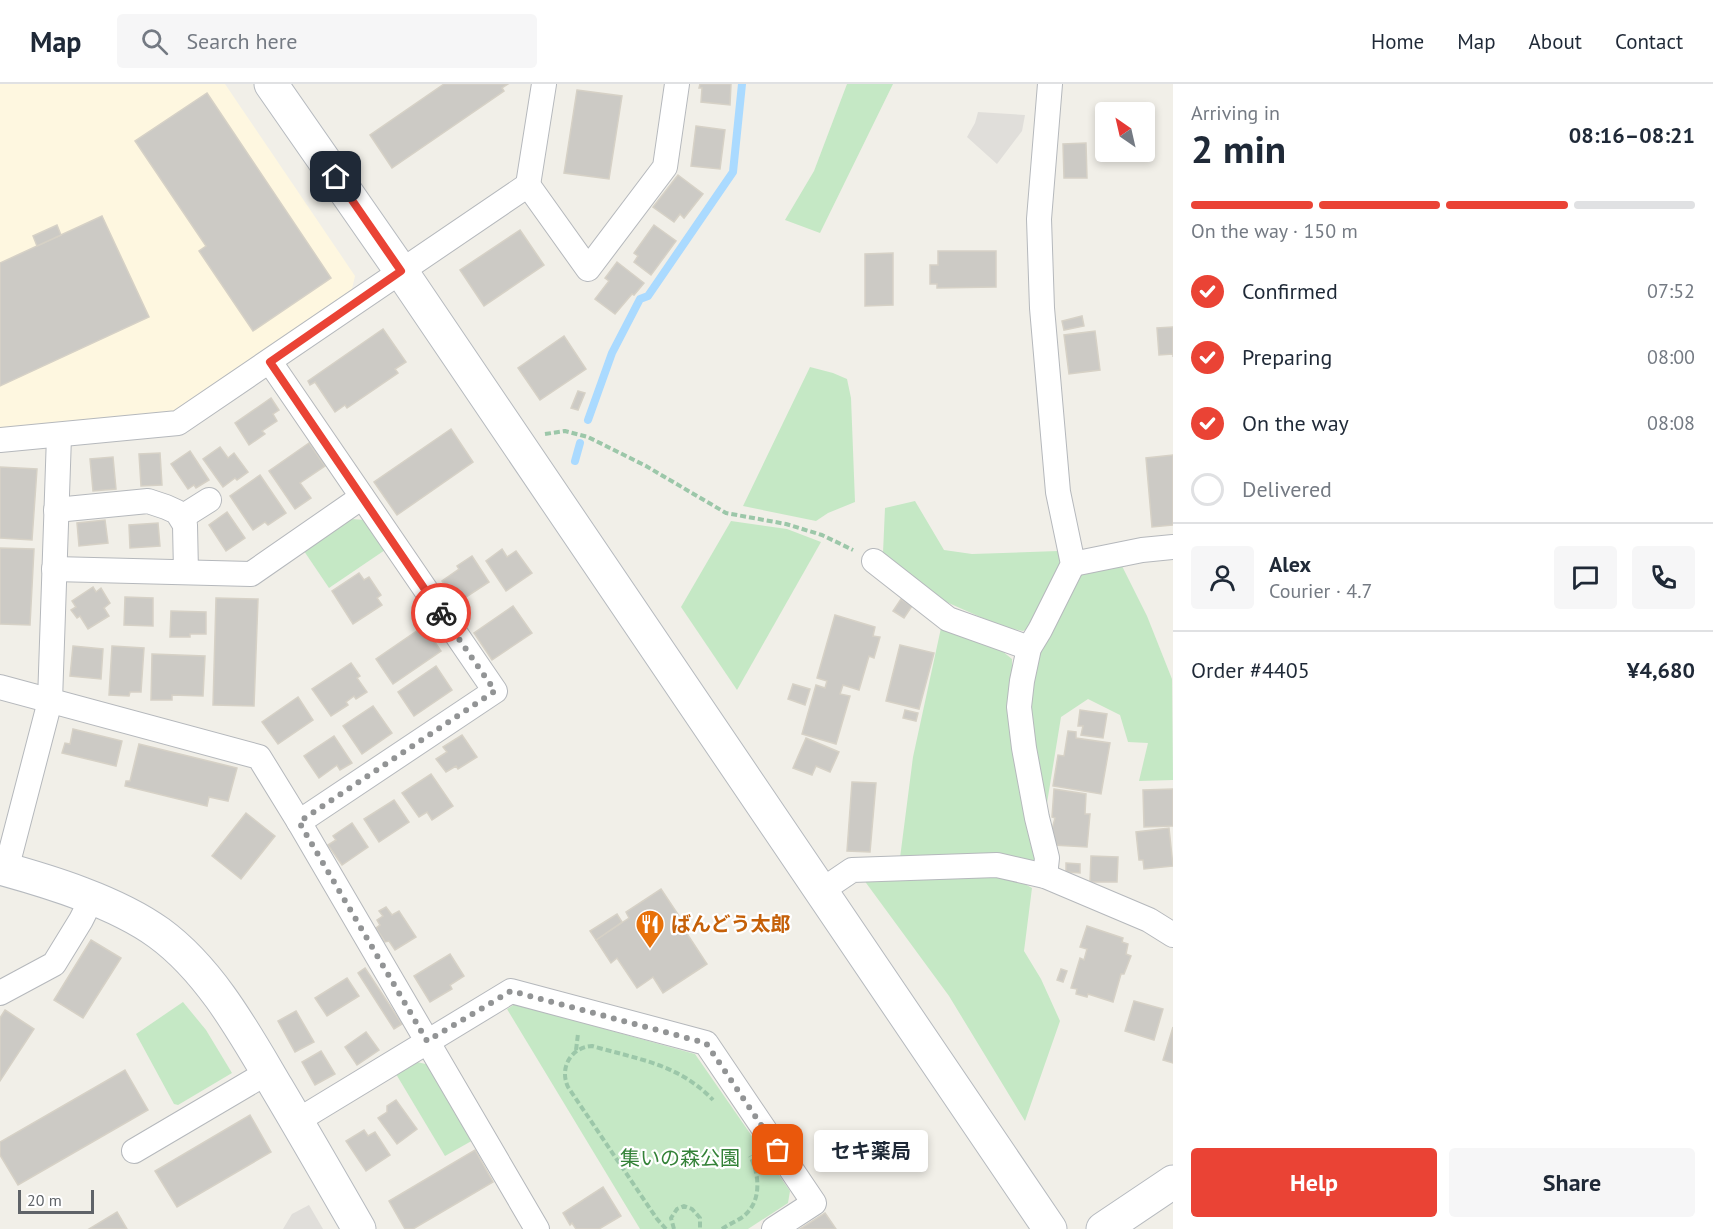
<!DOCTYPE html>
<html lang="en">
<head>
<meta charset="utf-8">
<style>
  body { margin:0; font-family:"PT Sans","Noto Sans JP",sans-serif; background:#f6f6f7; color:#1f2937; height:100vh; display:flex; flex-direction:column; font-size:22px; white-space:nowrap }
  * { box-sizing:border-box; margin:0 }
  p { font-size:20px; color:#747a83 }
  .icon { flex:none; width:33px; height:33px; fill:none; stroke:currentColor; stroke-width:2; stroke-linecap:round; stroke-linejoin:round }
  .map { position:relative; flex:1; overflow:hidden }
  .drawer { display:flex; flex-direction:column; background:#fff; width:540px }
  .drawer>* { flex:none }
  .needle { width:39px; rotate:326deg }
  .buttons { position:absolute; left:1095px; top:18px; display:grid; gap:12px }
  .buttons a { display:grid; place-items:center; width:60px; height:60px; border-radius:6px; background:#fff; box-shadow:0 3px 9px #0003; font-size:30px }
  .scale { position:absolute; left:18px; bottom:15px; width:76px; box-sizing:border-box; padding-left:6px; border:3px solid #5f6368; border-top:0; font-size:16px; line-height:21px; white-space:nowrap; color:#5f6368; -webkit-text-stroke:4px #fff; paint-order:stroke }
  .pin { position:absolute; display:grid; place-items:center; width:51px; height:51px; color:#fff; margin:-26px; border-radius:12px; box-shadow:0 3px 9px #0006 }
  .courier { position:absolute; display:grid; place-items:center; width:60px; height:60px; margin:-30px; border:4px solid #ea4335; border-radius:50%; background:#fff; color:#222; box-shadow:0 2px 8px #0007 }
  .bubble { position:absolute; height:42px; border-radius:6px; background:#fff; box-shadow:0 3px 9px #0003; font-size:20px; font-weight:700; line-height:42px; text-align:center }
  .summary em { font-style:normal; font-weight:700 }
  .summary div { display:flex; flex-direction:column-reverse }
  .summary { display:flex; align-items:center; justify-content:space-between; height:102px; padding:0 18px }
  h1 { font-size:39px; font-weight:700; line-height:45px }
  .bar { display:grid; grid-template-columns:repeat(4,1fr); gap:9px 6px; align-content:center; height:72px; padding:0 18px }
  .bar i { height:8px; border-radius:4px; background:#e0e1e3 }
  .bar .selected { background:#ea4335 }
  .bar p { grid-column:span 4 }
  .line { display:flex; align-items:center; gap:15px; padding:0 18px; border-top:2px solid #e0e1e3 }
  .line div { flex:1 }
  .round { display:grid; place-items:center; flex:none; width:63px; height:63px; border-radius:6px; background:#f6f6f7 }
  ol { padding:0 18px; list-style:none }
  li { display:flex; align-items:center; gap:18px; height:66px }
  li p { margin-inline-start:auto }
  li .icon { padding:6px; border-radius:50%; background:#ea4335; color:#fff; stroke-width:4 }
  li:last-child { color:#747a83 }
  li i { width:33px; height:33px; border:3px solid #e0e1e3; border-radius:50% }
  .primary-button { display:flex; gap:12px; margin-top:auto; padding:12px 18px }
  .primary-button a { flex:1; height:69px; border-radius:6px; background:#ea4335; color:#fff; font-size:24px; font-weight:700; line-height:69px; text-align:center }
  .primary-button a+a { background:#f6f6f7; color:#1f2937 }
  header { display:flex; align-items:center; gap:36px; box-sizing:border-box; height:84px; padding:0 30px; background:#fff; border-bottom:2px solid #e0e1e3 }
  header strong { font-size:28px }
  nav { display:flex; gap:33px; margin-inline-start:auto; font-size:21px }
  .search { width:420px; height:54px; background:#f6f6f7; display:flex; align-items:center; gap:15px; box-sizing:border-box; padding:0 21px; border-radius:6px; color:#747a83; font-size:22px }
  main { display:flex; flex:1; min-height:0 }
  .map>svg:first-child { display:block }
  .commercial { fill:#fef7e0 }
  .industrial { fill:#e0deda }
  .green { fill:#c5e8c5 }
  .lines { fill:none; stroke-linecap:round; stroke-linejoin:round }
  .stream { stroke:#aadaff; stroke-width:8 }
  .building { fill:#cccac5; stroke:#d6d1c6; stroke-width:1.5 }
  .street-casing { stroke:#b5b8bc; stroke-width:26 }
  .secondary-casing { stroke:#b6babf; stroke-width:35 }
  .path { stroke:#9cc7a9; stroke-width:4; stroke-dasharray:6 3; stroke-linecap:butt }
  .street { stroke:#fff; stroke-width:24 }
  .secondary { stroke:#fff; stroke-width:33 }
  .done { stroke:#929495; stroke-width:6; stroke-dasharray:0 10.8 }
  .route { stroke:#ea4335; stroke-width:8 }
  .labels { text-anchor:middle; stroke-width:4.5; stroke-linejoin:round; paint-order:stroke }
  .food-label { font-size:20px; font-weight:bold; fill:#c56008; stroke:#fff; text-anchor:start }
  .park-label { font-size:20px; fill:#348238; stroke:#fff }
</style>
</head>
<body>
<header>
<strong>Map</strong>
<div class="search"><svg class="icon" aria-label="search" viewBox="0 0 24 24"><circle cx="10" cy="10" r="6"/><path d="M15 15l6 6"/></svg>Search here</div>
<nav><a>Home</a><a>Map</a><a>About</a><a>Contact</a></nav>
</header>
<main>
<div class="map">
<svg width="1173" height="1145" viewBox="0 0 1173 1145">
  <rect width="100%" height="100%" fill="#f1efe8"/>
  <!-- commercial -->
  <polygon class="commercial" points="0,0 225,0 355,192 352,205 174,328 0,344"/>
  <!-- industrial -->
  <g class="industrial">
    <polygon points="978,28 1025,31 1022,47 997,80 967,53 975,39"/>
    <polygon points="309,1121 323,1145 283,1145 292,1130"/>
  </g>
  <!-- green -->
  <g class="green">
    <polygon points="847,0 893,0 820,149 785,136 814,87"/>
    <polygon points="810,283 833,289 847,295 851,314 855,418 828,429 816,437 743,422"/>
    <polygon points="915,417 944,466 972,470 1058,467 1060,479 1030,543 1023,547 1003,543 944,517 883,469 885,424"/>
    <polygon points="351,435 365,436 385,466 329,504 304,467"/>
    <polygon points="731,437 787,445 821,458 737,606 681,523"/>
    <polygon points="1120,478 1147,532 1172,595 1173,696 1139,697 1148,659 1128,658 1120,631 1088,615 1061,633 1047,719 1041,703 1031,625 1037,576 1083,488"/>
    <polygon points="941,544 997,563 1012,575 1012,593 1038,777 1030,781 900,774 913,673"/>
    <polygon points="1003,788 1032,804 1024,867 1041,895 1060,937 1025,1037 949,912 861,792"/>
    <polygon points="183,918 206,946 232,989 178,1021 174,1020 136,950"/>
    <polygon points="515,920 695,970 790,1107 788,1119 748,1145 640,1145 507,925"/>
    <polygon points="417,978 430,981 475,1055 445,1072 396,990"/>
  </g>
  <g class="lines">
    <!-- stream -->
    <g class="stream">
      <polyline points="588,336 612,269 640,215 648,212 733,88 742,0"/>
      <polyline points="575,377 580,359"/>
    </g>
  </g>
  <!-- building -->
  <g class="building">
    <polygon points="444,0 508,0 502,4 504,7 392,84 370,51"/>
    <polygon points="700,0 731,0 730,21 701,18 702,4 699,4"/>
    <polygon points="577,6 622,12 609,95 564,89"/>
    <polygon points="207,9 331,194 253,247 199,167 206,162 135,57"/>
    <polygon points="696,42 725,46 720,85 691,82"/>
    <polygon points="1086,59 1087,94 1064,94 1063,60"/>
    <polygon points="678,91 703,110 684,134 680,130 674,138 653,123"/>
    <polygon points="102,132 149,233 0,302 0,179"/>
    <polygon points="57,141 61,151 37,162 33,152"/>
    <polygon points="654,141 676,157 651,191 634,178 638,172 634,169"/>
    <polygon points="520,146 544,181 484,222 460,186"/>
    <polygon points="938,167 996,167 996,203 937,204 937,200 930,200 930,181 938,181"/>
    <polygon points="893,169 893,221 865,222 865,170"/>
    <polygon points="617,178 644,199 634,211 632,210 615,230 595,215 609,197 605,194"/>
    <polygon points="1082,232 1084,242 1064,246 1062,237"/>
    <polygon points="1173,243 1173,273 1173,270 1159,271 1157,244"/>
    <polygon points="383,245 406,278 395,285 398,289 347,324 345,321 335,328 315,298 310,301 308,297"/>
    <polygon points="1095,247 1100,286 1069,290 1064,251"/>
    <polygon points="564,252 586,285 540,316 518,284"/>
    <polygon points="578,307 585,309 578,326 571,324"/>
    <polygon points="271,314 279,326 273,330 277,337 262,347 265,350 249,361 235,339"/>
    <polygon points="451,345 473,378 397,431 374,398"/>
    <polygon points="309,359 325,382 300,399 311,414 295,425 269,387"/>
    <polygon points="220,363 228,374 234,369 248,388 237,396 235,394 223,403 203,375"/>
    <polygon points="190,367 209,396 196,404 194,401 188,405 171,380"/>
    <polygon points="160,369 162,401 141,402 139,370"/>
    <polygon points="1173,371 1173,441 1152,443 1146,374"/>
    <polygon points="113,373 116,405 93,407 90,375"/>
    <polygon points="0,383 37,385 32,456 0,454"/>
    <polygon points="260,391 286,429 268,441 265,438 253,446 230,412"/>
    <polygon points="227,428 245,454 226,467 209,441"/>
    <polygon points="105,436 108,459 79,462 77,439"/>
    <polygon points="158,439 160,462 130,464 129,441"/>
    <polygon points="0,464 34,465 30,541 0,540"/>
    <polygon points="502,465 507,473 516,467 532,489 506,507 486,477"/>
    <polygon points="472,472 489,498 457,519 442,497 459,485 457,482"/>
    <polygon points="359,489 364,496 369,493 381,511 377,514 382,521 353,540 332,507"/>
    <polygon points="93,503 96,508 101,504 110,519 104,524 109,532 88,545 80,532 77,534 71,526 76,523 72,517"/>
    <polygon points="125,513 153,514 153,542 124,541"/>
    <polygon points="216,514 258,515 254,622 213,621"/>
    <polygon points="901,515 912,522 904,534 893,527"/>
    <polygon points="513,522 532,549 492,576 474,549"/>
    <polygon points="171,527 206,528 206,550 190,550 190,553 170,553"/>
    <polygon points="835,531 875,543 873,552 880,553 874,574 869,572 859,606 843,601 840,610 850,612 836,660 802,650 816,601 825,604 827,597 817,594"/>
    <polygon points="424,542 441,567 393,600 376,575"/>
    <polygon points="900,561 934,569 919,625 886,617"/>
    <polygon points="73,562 103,565 101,595 70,592"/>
    <polygon points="112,562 144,564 141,608 130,608 129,612 109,611"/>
    <polygon points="152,570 205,572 203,612 172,611 172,616 151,616"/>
    <polygon points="351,579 360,592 357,594 367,608 356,615 354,612 346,618 348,621 331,632 312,605"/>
    <polygon points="436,582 452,606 414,632 398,608"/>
    <polygon points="793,600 810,605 805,621 788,615"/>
    <polygon points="298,613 313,636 278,660 262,638"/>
    <polygon points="373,622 392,649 362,670 343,642"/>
    <polygon points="905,626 918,629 916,637 903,634"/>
    <polygon points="1080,626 1107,630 1103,654 1081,651 1083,642 1078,642"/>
    <polygon points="73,645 122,657 116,682 62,669 65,659 70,660"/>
    <polygon points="1068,647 1076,648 1076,654 1110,659 1101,710 1053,702 1058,671 1064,672"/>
    <polygon points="462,651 477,673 458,685 456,682 446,688 436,675 447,668 443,663"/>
    <polygon points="334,652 352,679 340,686 337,681 319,694 304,672"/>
    <polygon points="806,654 839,668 830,688 816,682 812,691 793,684"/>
    <polygon points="139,660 237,684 228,717 209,713 207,722 125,702 126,697 130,697"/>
    <polygon points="431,690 453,722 432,736 427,728 419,733 402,709"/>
    <polygon points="852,698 876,699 870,768 847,767"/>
    <polygon points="1054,705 1086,710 1085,730 1090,730 1087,763 1053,761 1054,751 1051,749 1055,734 1052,733"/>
    <polygon points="1173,705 1173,742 1144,743 1143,706"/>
    <polygon points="394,716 409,738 379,758 364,735"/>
    <polygon points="246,729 275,752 241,795 212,772"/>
    <polygon points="352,739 368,763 342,781 328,761 336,756 333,752"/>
    <polygon points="1169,744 1173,782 1144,785 1143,776 1139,776 1136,748"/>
    <polygon points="1091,772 1118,773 1117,798 1090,798"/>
    <polygon points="1066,779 1080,780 1080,789 1066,788"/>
    <polygon points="661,805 679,832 678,836 707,880 663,909 653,893 637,904 617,874 611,879 596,856 629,834 626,828"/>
    <polygon points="386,823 392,831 399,827 416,853 395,866 389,857 385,858 376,844 380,841 377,836 383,832 379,827"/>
    <polygon points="617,830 622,838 596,856 590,847"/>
    <polygon points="1087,842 1123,854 1122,858 1128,860 1126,870 1131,872 1124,890 1121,890 1113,918 1088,910 1087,913 1076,910 1077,905 1071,904 1080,874 1084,876 1087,865 1080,863"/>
    <polygon points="91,856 121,874 83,934 54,916"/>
    <polygon points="450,870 464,892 450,901 452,905 430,918 414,892"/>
    <polygon points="365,884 402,940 394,945 358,889"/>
    <polygon points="1061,885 1067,887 1063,898 1057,896"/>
    <polygon points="347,894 359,912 327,932 315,914"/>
    <polygon points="1134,917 1163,925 1154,956 1125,947"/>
    <polygon points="5,926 34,945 0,997 0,934"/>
    <polygon points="296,927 314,958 295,968 278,937"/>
    <polygon points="1173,943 1173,979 1163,976"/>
    <polygon points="366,948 379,966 357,981 345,963"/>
    <polygon points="321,967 335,990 315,1001 302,978"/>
    <polygon points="125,986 148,1026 18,1101 0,1071 0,1058"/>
    <polygon points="396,1016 417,1045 397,1060 378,1034 387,1028 387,1022"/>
    <polygon points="250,1031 271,1068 177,1123 155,1087"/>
    <polygon points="364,1046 368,1052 375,1048 390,1071 366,1087 346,1057"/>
    <polygon points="475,1066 493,1098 413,1145 405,1145 389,1117"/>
    <polygon points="603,1103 621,1132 599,1145 576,1145 572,1139 570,1141 563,1129"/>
    <polygon points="117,1128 127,1145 89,1145"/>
    <polygon points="825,1129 836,1145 800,1145"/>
  </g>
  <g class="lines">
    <!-- street casing -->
    <g class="street-casing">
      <g id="street">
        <polyline points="528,101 588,185 665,83 677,0"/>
        <polyline points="270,278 495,607 299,738"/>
        <polyline points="0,356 178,339 528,101 544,0"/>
        <polyline points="56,426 148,417 166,423 177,428 185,441 186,488"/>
        <polyline points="182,433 209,416"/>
        <polyline points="874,477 948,535 1029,564"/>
        <polyline points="1073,480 1142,466 1173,463"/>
        <polyline points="54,485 251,490 362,413"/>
        <polyline points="0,603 259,673 299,738 537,1145"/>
        <polyline points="6,786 50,617 59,352"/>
        <polyline points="1045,792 1047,774 1037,734 1024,664 1019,623 1022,597 1029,564 1040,546 1073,480 1058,408 1042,224 1039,135 1050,0"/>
        <polyline points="821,807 852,786 997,781 1045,792 1149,836 1173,851"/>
        <polyline points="0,909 54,880 81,836 92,814"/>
        <polyline points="297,1037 511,907 706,959 814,1119 774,1145"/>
        <polyline points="134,1067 268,988"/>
      </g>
    </g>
    <!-- secondary casing -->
    <g class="secondary-casing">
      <g id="secondary">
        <polyline points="271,0 401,187 1050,1145"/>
        <path d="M 0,784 C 51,798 116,818 159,849 C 211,887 245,950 277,1004 C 305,1051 332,1098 359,1145"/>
        <polyline points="1103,1145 1173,1098"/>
      </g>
    </g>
    <!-- path -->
    <g class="path">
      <polyline points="545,350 565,347 588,353 646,382 726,429 786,440 822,451 853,466"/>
      <polyline points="576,966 578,950"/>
      <path d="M 666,1145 L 657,1135 L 568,1003 C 559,984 571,963 592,962 C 637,975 679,980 713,1016"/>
      <polyline points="674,1145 671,1134 677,1125 684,1122 692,1125 700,1134 700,1145"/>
      <path d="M 722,1145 C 729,1140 740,1136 746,1130 C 762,1115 759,1089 750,1072"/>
    </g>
    <!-- street -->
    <use href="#street" class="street"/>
    <!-- secondary -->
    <use href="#secondary" class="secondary"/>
  </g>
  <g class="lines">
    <!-- done -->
    <polyline class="done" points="441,529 495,607 299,738 427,957 511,907 706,959 778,1066"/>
    <!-- route -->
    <polyline class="route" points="336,93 401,187 270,278 441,529"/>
  </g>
  <!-- icons -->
  <defs>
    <g id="restaurant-pin" transform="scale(1.5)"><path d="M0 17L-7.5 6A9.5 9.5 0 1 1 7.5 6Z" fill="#e8710a" stroke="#fff"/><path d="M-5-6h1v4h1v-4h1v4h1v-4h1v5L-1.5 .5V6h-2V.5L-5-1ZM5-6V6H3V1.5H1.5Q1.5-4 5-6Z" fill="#fff"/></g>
  </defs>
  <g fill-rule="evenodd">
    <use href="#restaurant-pin" x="650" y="840"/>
  </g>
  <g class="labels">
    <!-- food labels -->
    <g class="food-label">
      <text x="671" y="847">ばんどう太郎</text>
    </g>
    <!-- park labels -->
    <g class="park-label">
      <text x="680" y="1081">集いの森公園</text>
    </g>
  </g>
</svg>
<div class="buttons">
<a><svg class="needle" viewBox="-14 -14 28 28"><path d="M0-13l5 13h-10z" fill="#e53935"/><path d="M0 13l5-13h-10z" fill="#747a83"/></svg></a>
</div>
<div class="scale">20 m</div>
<div class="pin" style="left:778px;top:1066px;background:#ea580c"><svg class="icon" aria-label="bag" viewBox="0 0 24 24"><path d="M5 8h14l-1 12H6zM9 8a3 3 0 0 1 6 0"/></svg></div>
<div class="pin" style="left:336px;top:93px;background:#1f2937"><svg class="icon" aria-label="home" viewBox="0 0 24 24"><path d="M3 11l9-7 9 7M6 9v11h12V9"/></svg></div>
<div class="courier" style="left:441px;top:529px"><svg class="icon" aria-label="bike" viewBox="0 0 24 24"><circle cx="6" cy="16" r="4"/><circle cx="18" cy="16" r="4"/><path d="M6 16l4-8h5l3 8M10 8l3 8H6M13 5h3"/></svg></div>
<div class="bubble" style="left:814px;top:1046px;width:114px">セキ薬局</div>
</div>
<section class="drawer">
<div class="summary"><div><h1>2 min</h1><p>Arriving in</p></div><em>08:16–08:21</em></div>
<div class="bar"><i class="selected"></i><i class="selected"></i><i class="selected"></i><i></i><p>On the way · 150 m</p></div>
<ol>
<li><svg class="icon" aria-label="check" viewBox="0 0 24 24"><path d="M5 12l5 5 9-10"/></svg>Confirmed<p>07:52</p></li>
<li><svg class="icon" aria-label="check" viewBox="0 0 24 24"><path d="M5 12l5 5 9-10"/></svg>Preparing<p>08:00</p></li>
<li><svg class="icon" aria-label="check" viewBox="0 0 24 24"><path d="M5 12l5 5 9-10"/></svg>On the way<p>08:08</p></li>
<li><i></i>Delivered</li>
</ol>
<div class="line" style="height:108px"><a class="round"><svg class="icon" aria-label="person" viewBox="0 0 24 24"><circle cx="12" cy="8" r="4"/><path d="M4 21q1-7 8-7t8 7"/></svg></a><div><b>Alex</b><p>Courier · 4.7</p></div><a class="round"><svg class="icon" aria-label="chat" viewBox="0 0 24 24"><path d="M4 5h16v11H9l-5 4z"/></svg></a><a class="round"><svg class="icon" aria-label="phone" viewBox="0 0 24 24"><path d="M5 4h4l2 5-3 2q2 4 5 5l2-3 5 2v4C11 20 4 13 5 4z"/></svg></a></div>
<div class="line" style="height:78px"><div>Order #4405</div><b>¥4,680</b></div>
<div class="primary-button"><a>Help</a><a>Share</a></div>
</section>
</main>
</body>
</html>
